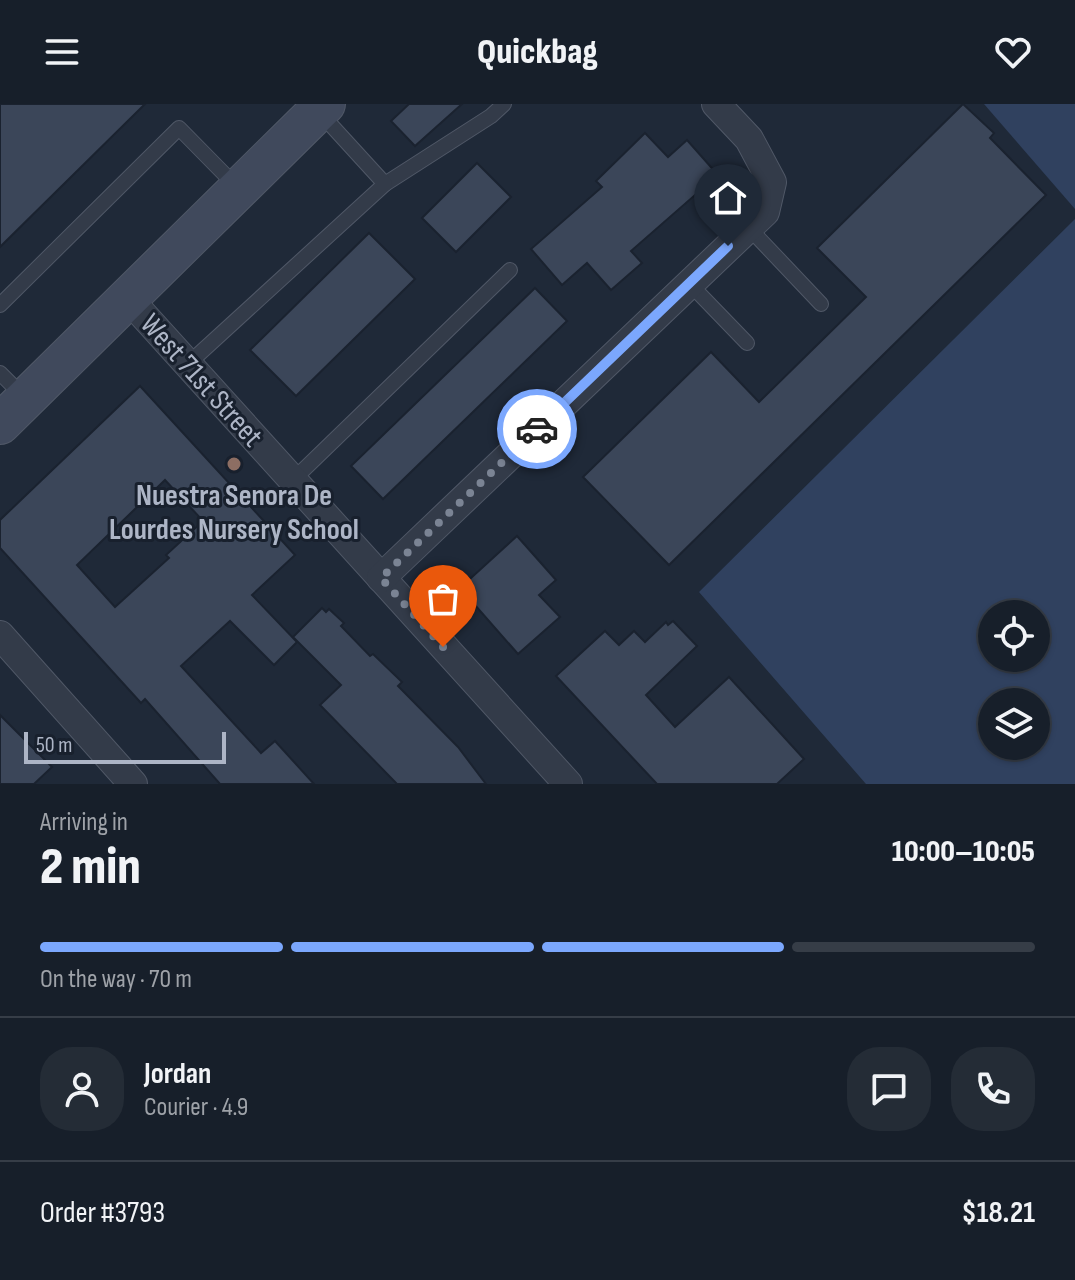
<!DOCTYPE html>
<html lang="en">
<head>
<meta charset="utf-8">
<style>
  body { margin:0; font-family:"Sofia Sans Condensed",sans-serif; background:#242c36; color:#f1f3f6; height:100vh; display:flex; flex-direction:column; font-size:30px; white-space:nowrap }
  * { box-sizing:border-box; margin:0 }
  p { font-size:26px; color:#9ea2a8 }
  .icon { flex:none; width:44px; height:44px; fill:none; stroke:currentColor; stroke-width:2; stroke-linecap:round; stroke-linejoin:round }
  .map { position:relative; height:680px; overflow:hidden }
  .sheet { display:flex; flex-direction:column; background:#171f2a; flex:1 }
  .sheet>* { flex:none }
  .controls { position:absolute; left:978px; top:496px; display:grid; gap:16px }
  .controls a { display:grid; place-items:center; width:72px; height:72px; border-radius:50%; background:#171f2a; box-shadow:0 2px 6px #0004,0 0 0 2px #363d47; font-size:40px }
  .scale { position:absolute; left:24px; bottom:20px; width:202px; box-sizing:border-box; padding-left:8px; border:4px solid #adb5c6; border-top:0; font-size:22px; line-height:28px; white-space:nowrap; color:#adb5c6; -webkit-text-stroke:6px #18202d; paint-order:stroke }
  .pin { position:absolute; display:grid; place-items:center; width:68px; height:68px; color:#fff; margin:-82px -34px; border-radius:50% 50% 50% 0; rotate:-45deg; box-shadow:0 0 8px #0007 }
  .pin .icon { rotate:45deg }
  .courier { position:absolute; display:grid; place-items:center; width:80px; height:80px; margin:-40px; border:6px solid #7ba7fd; border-radius:50%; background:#fff; color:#222; box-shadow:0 2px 10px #0007 }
  .summary em { font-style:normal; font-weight:800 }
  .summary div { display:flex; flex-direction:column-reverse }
  .summary { display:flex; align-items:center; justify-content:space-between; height:136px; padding:0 40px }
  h1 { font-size:52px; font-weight:800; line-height:60px }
  .bar { display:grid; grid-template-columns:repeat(4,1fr); gap:12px 8px; align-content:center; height:96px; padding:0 40px }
  .bar i { height:10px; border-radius:6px; background:#363d47 }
  .bar .active { background:#7ba7fd }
  .bar p { grid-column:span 4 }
  .line { display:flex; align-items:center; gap:20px; padding:0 40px; border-top:2px solid #363d47 }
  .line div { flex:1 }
  .round { display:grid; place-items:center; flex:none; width:84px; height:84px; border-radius:32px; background:#242c36 }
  header { display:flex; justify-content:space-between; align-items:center; height:104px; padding:0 40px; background:#171f2a; font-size:36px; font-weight:800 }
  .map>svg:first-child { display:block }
  .water { fill:#30415f; fill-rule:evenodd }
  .building { fill:#3b4659; stroke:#1a222f; stroke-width:2; fill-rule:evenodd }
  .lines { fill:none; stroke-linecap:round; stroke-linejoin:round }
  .service-casing { stroke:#505867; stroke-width:16 }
  .minor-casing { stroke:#505867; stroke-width:30 }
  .secondary-casing { stroke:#505867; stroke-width:42 }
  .service { stroke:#333b49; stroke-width:14 }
  .minor { stroke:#333b49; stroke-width:28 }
  .secondary { stroke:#40495c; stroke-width:40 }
  .done { stroke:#7b8494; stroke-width:8; stroke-dasharray:0 14.4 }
  .route { stroke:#7ba7fd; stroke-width:10 }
  .education-dot { fill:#8d6e63; stroke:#18202d; stroke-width:3 }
  .labels { text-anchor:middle; stroke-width:6; stroke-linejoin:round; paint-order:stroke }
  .street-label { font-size:30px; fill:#adb5c6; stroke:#18202d }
  .poi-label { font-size:30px; font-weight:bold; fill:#adb5c6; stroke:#18202d }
</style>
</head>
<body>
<header><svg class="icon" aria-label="menu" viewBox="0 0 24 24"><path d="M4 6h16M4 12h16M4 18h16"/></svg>Quickbag<svg class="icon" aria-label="heart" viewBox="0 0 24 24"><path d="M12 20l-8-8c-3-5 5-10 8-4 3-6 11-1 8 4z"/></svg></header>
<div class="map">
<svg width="1075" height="680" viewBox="0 0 1075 680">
  <rect width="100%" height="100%" fill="#1f2938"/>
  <!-- water -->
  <g class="water">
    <polygon points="984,0 1075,0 1075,105"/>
    <path d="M 1075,115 L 1075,680 L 866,680 L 699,488 ZM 992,510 L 1036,510 L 1036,554 L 992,554 ZM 992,598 L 1036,598 L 1036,642 L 992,642 Z"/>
  </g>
  <!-- building -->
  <g class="building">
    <polygon points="0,0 145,0 0,143"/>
    <polygon points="409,0 462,0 415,42 391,17"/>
    <polygon points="963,0 994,29 990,34 1046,91 669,461 583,373 711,248 759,298 866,193 817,144"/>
    <polygon points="645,29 668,53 687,36 718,71 631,147 642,159 611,186 587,159 562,181 531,145 602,83 596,77"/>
    <polygon points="477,59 511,93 456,148 422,114"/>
    <polygon points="369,129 415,175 296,292 250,246"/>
    <polygon points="535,184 567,217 383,395 351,362"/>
    <path d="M 140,282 L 295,451 L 252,491 L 297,538 L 274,561 L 230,517 L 181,562 L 261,649 L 275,637 L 314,680 L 220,680 L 145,595 L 141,599 L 0,444 L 0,416 ZM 165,376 L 203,417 L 166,451 L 169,454 L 115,503 L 77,461 Z"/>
    <polygon points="517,432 556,476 539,491 560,513 518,550 460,484"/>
    <polygon points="322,504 326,508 329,505 344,519 341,522 370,552 373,550 402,578 398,582 458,643 486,680 397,680 320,601 341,581 293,533"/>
    <polygon points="673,517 697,542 646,591 675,623 729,573 804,655 777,680 657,680 556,572 605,527 619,541 634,527 645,538 666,518 668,521"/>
    <polygon points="0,611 52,663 34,680 0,680"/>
  </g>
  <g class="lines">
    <!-- service casing -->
    <g class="service-casing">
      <g id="service">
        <polyline points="385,80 491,12 504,0"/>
        <polyline points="748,123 821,200"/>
        <polyline points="689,179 747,239"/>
        <polyline points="0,201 179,24 238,84"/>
        <polyline points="188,260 385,80 321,10"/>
        <polyline points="0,269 25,294"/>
        <polyline points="293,376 510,166"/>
      </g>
    </g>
    <!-- minor casing -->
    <g class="minor-casing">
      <g id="minor">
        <polyline points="127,193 568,680"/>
        <polyline points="381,474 765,108 772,78 749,35 716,0"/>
        <polyline points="0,531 133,680"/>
      </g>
    </g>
    <!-- secondary casing -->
    <g class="secondary-casing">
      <polyline id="secondary" points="0,320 325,0"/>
    </g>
    <!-- service -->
    <use href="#service" class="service"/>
    <!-- minor -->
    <use href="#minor" class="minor"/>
    <!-- secondary -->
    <use href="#secondary" class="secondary"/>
  </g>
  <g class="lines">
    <!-- done -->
    <polyline class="done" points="443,543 381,474 537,325"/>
    <!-- route -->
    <polyline class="route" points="537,325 728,142"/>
  </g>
  <!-- markers -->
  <circle class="education-dot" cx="234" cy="360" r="8"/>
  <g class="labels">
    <!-- street labels -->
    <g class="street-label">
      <text transform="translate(202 276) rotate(48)" y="10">West 71st Street</text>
    </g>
    <!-- poi labels -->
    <g class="poi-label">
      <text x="234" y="401">Nuestra Senora De<tspan x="234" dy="34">Lourdes Nursery School</tspan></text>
    </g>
  </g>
</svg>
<div class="controls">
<a><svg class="icon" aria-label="locate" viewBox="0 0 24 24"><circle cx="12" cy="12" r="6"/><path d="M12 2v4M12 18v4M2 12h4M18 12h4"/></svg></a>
<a><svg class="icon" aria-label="layers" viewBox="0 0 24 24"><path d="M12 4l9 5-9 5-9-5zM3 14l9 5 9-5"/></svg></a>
</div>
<div class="scale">50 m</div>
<div class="pin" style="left:443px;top:543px;background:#ea580c"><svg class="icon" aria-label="bag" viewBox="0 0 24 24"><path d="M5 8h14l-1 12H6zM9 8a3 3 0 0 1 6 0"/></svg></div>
<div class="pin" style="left:728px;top:142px;background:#1f2937"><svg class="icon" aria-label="home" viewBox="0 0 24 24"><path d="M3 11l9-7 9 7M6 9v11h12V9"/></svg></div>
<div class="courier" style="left:537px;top:325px"><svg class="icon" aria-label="car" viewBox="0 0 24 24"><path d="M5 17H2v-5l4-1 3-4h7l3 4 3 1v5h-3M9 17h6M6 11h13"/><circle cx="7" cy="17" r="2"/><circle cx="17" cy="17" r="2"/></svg></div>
</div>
<section class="sheet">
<div class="summary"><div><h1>2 min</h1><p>Arriving in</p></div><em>10:00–10:05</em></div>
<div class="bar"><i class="active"></i><i class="active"></i><i class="active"></i><i></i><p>On the way · 70 m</p></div>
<div class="line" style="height:144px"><a class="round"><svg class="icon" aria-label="person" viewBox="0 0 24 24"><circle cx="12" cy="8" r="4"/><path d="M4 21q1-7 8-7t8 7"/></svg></a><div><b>Jordan</b><p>Courier · 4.9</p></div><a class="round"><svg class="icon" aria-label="chat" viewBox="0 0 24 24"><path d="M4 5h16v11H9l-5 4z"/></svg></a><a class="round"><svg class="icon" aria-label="phone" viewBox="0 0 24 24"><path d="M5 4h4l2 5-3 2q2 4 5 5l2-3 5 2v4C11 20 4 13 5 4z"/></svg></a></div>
<div class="line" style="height:104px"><div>Order #3793</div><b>$18.21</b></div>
</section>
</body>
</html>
